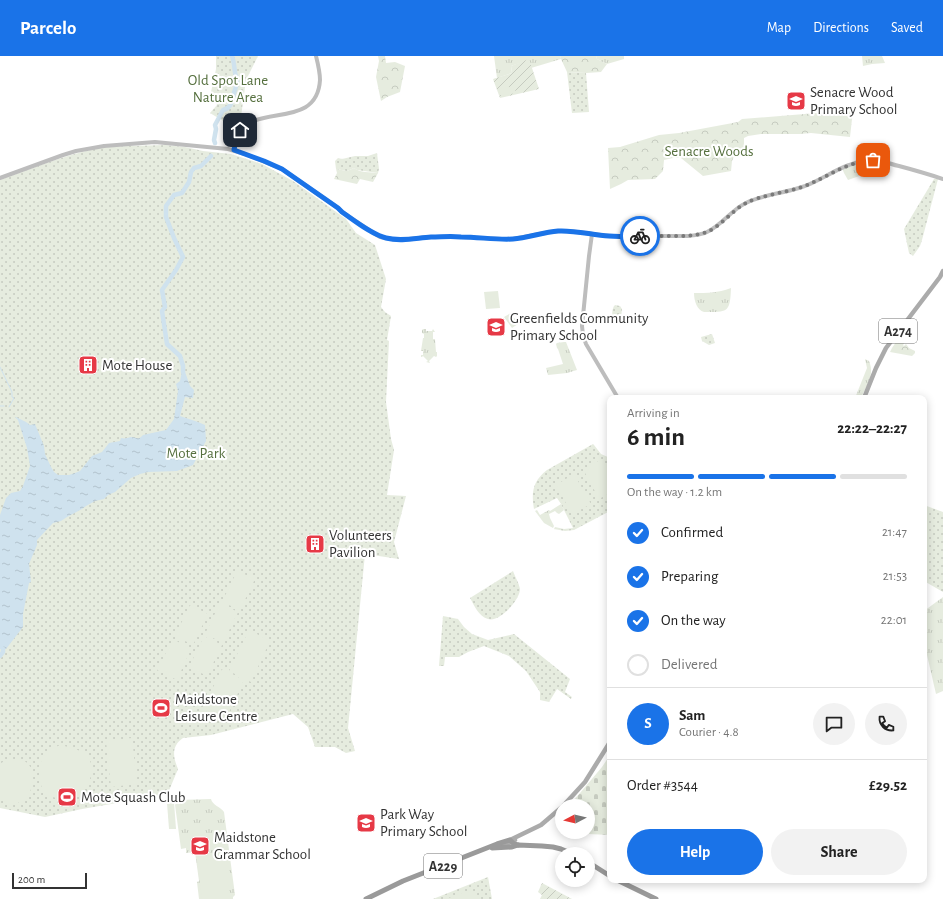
<!DOCTYPE html>
<html lang="en">
<head>
<meta charset="utf-8">
<style>
  body { margin:0; font-family:"Alegreya Sans",sans-serif; background:#f2f2f2; color:#222; height:100vh; display:flex; flex-direction:column; font-size:15px; white-space:nowrap }
  * { box-sizing:border-box; margin:0 }
  p { font-size:13px; color:#767676 }
  .icon { flex:none; width:22px; height:22px; fill:none; stroke:currentColor; stroke-width:2; stroke-linecap:round; stroke-linejoin:round }
  .map { position:relative; flex:1; overflow:hidden }
  .sheet { position:absolute; left:607px; top:339px; width:320px; height:488px; display:flex; flex-direction:column; background:#fff; border-radius:8px; box-shadow:0 2px 10px #0003 }
  .sheet>* { flex:none }
  .needle { width:26px; rotate:263deg }
  .tools { position:absolute; left:555px; top:743px; display:grid; gap:8px }
  .tools a { display:grid; place-items:center; width:40px; height:40px; border-radius:50%; background:#fff; box-shadow:0 2px 10px #0003; font-size:20px }
  .scale { position:absolute; left:12px; bottom:10px; width:75px; box-sizing:border-box; padding-left:4px; border:2px solid #333; border-top:0; font-size:11px; line-height:14px; white-space:nowrap; color:#333; -webkit-text-stroke:3px #fff; paint-order:stroke }
  .pin { position:absolute; display:grid; place-items:center; width:34px; height:34px; color:#fff; margin:-17px; border-radius:8px; box-shadow:0 2px 6px #0006 }
  .courier { position:absolute; display:grid; place-items:center; width:40px; height:40px; margin:-20px; border:3px solid #1a73e8; border-radius:50%; background:#fff; color:#222; box-shadow:0 1px 5px #0007 }
  .head em { font-style:normal; font-weight:600 }
  .head div { display:flex; flex-direction:column-reverse }
  .head { display:flex; align-items:center; justify-content:space-between; height:68px; padding:0 20px }
  h1 { font-size:26px; font-weight:600; line-height:30px }
  .bar { display:grid; grid-template-columns:repeat(4,1fr); gap:6px 4px; align-content:center; height:48px; padding:0 20px }
  .bar i { height:5px; border-radius:3px; background:#e0e0e0 }
  .bar .active { background:#1a73e8 }
  .bar p { grid-column:span 4 }
  .line { display:flex; align-items:center; gap:10px; padding:0 20px; border-top:1px solid #e0e0e0 }
  .line div { flex:1 }
  .round { display:grid; place-items:center; flex:none; width:42px; height:42px; border-radius:21px; background:#f2f2f2 }
  ol { padding:0 20px; list-style:none }
  li { display:flex; align-items:center; gap:12px; height:44px }
  li p { margin-inline-start:auto }
  li .icon { padding:4px; border-radius:50%; background:#1a73e8; color:#fff; stroke-width:4 }
  li:last-child { color:#767676 }
  li i { width:22px; height:22px; border:2px solid #e0e0e0; border-radius:50% }
  .primary-button { display:flex; gap:8px; margin-top:auto; padding:8px 20px }
  .primary-button a { flex:1; height:46px; border-radius:24px; background:#1a73e8; color:#fff; font-size:16px; font-weight:600; line-height:46px; text-align:center }
  .primary-button a+a { background:#f2f2f2; color:#222 }
  header { display:flex; align-items:center; gap:24px; box-sizing:border-box; height:56px; padding:0 20px; background:#1a73e8; color:#fff }
  header strong { font-size:19px }
  nav { display:flex; gap:22px; margin-inline-start:auto; font-size:14px }
  .map>svg:first-child { display:block }
  .grass { fill:url(#grass-tufts) }
  .forest { fill:url(#forest-crowns) }
  .cemetery { fill:url(#cemetery-stones) }
  .park { fill:url(#park-dots) }
  .garden { fill:url(#garden-furrows) }
  .pitch { fill:#e6ecdf }
  .water { fill:url(#water-ripples) }
  .lines { fill:none; stroke-linecap:round; stroke-linejoin:round }
  .stream { stroke:#cfe2ee; stroke-width:1 }
  .river { stroke:#cfe2ee; stroke-width:4.5 }
  .secondary { stroke:#bdbdbd; stroke-width:4 }
  .primary { stroke:#ababab; stroke-width:4.5 }
  .highway { stroke:#9a9a9a; stroke-width:5 }
  .done { stroke:#7a7a7a; stroke-width:4; stroke-dasharray:0 7.2 }
  .route { stroke:#1a73e8; stroke-width:5 }
  .labels { text-anchor:middle; stroke-width:4; stroke-linejoin:round; paint-order:stroke }
  .shield { fill:#fff; stroke:#707070; stroke-width:1 }
  .shield-label { font-size:14px; font-weight:bold; fill:#333 }
  .park-label { font-size:15px; fill:#56703f; stroke:#fff }
  .poi-label { font-size:15px; fill:#333; stroke:#fff; text-anchor:start }
</style>
</head>
<body>
<header>
<strong>Parcelo</strong>
<nav><a>Map</a><a>Directions</a><a>Saved</a></nav>
</header>
<div class="map">
<svg width="943" height="843" viewBox="0 0 943 843">
  <defs>
    <pattern id="grass-tufts" width="24" height="20" patternUnits="userSpaceOnUse"><rect width="24" height="20" fill="#e6ecdf"/><path d="M3 7l-1-3M5 7V3M7 7l1-3M15 17l-1-3M17 17v-4M19 17l1-3" fill="none" stroke="#c6cbc0"/></pattern>
    <pattern id="forest-crowns" width="20" height="18" patternUnits="userSpaceOnUse"><rect width="20" height="18" fill="#e6ecdf"/><path d="M2 6a3 3 0 1 1 6 0M12 15a3 3 0 1 1 6 0" fill="none" stroke="#c6cbc0"/></pattern>
    <pattern id="cemetery-stones" width="16" height="16" patternUnits="userSpaceOnUse"><rect width="16" height="16" fill="#e6ecdf"/><path d="M2 7V4a2 2 0 0 1 4 0v3zM10 15v-3a2 2 0 0 1 4 0v3z" fill="#c6cbc0"/></pattern>
    <pattern id="park-dots" width="8" height="8" patternUnits="userSpaceOnUse"><rect width="8" height="8" fill="#e6ecdf"/><path d="M2 2h.1M6 6h.1" fill="none" stroke="#c6cbc0" stroke-width="1.8" stroke-linecap="round"/></pattern>
    <pattern id="garden-furrows" width="10" height="10" patternUnits="userSpaceOnUse"><rect width="10" height="10" fill="#e6ecdf"/><path d="M-1 1l2-2M0 10L10 0M9 11l2-2" fill="none" stroke="#c6cbc0"/></pattern>
    <pattern id="water-ripples" width="26" height="14" patternUnits="userSpaceOnUse"><rect width="26" height="14" fill="#cfe2ee"/><path d="M2 4q2-2 4 0t4 0M15 11q2-2 4 0t4 0" fill="none" stroke="#b2c2cd"/></pattern>
  </defs>
  <rect width="100%" height="100%" fill="#fff"/>
  <!-- grass -->
  <g class="grass">
    <polygon points="494,0 560,0 561,3 531,12 529,4 511,10 512,17 497,22"/>
    <polygon points="596,0 624,0 624,3 607,8 597,3"/>
    <polygon points="862,0 882,0 885,7 872,8 863,10"/>
    <path d="M 868,104 C 868,109 869,114 865,118 L 848,124 L 844,117 L 842,112 Z"/>
    <path d="M 731,232 C 730,257 728,256 704,256 C 697,254 694,245 694,237 C 708,237 717,237 731,232 Z"/>
    <polygon points="423,273 426,273 426,275 432,275 433,273 435,276 433,276 433,283 435,283 436,296 437,296 437,300 436,301 434,300 429,305 430,307 426,306 428,305 423,300 422,301 421,301 421,299 423,299 423,295 421,295 423,282 424,282 424,278 422,277 422,274"/>
    <polygon points="564,286 566,286 577,314 567,317 548,319 546,312 563,308 558,293 557,292 556,288 557,287"/>
    <path d="M 865,303 L 869,305 C 870,307 871,311 871,314 C 872,322 864,335 861,342 L 855,342 L 867,312 Z"/>
    <polygon points="561,448 564,454 559,458 557,457 555,455 549,458 550,462 554,470 553,472 544,467 535,455 537,454 540,459 549,454 550,455"/>
    <polygon points="943,541 943,635 936,638 924,586 924,555"/>
    <path d="M 211,743 C 212,749 221,751 224,756 L 235,839 L 233,841 L 233,843 L 199,843 L 197,826 L 199,825 L 195,796 L 186,797 L 186,792 L 181,793 L 175,749 L 178,744 Z"/>
  </g>
  <!-- forest -->
  <g class="forest">
    <polygon points="378,0 385,0 386,7 395,6 405,10 400,36 387,41 381,45 376,21 379,5"/>
    <polygon points="560,0 596,0 597,3 607,8 601,16 586,17 567,16 561,3"/>
    <polygon points="853,54 850,81 811,77 800,78 761,78 748,80 744,82 744,96 735,98 732,105 731,115 703,120 681,102 673,102 664,104 663,115 655,123 628,124 621,128 610,133 608,92 620,91 659,79 679,77 738,66 742,63"/>
    <path d="M 354,112 C 360,117 370,116 378,117 L 373,126 L 360,123 L 357,128 L 334,123 L 337,117 L 336,113 L 347,115 Z"/>
    <polygon points="900,280 906,285 903,289 904,290 906,288 909,292 915,295 915,297 912,300 890,296 892,292"/>
  </g>
  <!-- cemetery -->
  <polygon class="cemetery" points="610,699 610,779 588,778 578,776 588,776 588,750 569,750 602,711"/>
  <!-- park -->
  <g class="park">
    <polygon points="216,0 258,0 246,24 240,68 235,72 210,57 217,49 211,36 216,13"/>
    <polygon points="567,16 586,17 589,56 572,57"/>
    <path d="M 165,89 L 185,91 L 203,95 L 231,98 L 262,108 L 293,125 L 346,163 L 356,177 L 375,189 L 386,223 L 381,251 L 385,256 L 391,260 L 387,284 L 389,285 L 386,346 L 391,383 L 394,394 L 387,439 L 406,440 L 394,486 L 399,503 L 365,498 L 348,672 L 355,695 L 346,697 L 335,691 L 315,691 L 308,671 L 293,658 L 211,679 L 183,682 C 171,690 173,701 178,713 L 168,737 L 146,742 L 82,753 L 45,761 L 0,752 L 0,124 C 31,113 62,100 94,93 C 117,89 141,90 165,89 Z"/>
    <polygon points="377,97 379,113 378,117 357,114 354,112 347,115 336,113 335,105 338,102 342,103 355,100 368,100"/>
    <polygon points="934,123 938,123 922,184 920,190 913,200 909,197 904,173"/>
    <path d="M 615,249 L 620,250 L 622,253 L 621,262 L 618,265 L 614,264 C 611,260 612,252 615,249 Z"/>
    <polygon points="712,278 715,287 709,289 702,285 701,281"/>
    <path d="M 593,388 L 594,389 L 601,398 L 610,402 L 610,455 L 574,474 L 565,475 L 554,473 L 555,471 L 564,473 L 573,472 L 561,448 L 557,442 L 534,453 C 531,436 533,425 547,414 Z"/>
    <polygon points="924,449 943,456 943,536 924,525"/>
    <path d="M 513,515 C 515,521 519,527 520,533 C 520,544 499,567 488,563 C 479,561 474,549 470,542 Z"/>
    <polygon points="443,560 458,563 464,571 472,578 488,584 514,578 570,623 565,636 572,641 571,643 557,633 549,646 540,644 540,636 526,615 509,600 484,590 468,596 459,601 445,601 444,610 439,610"/>
    <polygon points="488,821 492,843 433,843"/>
  </g>
  <!-- garden -->
  <g class="garden">
    <polygon points="529,3 539,33 500,42 493,23 512,17 511,10"/>
    <polygon points="542,827 572,843 540,843 542,839 538,836"/>
  </g>
  <!-- pitch -->
  <g class="pitch">
    <polygon points="514,30 516,37 501,40 499,33"/>
    <polygon points="498,235 500,252 486,253 484,236"/>
    <polygon points="511,257 518,268 512,272 504,261"/>
    <polygon points="602,403 610,418 610,437 599,443 583,413"/>
    <polygon points="574,418 591,448 572,458 556,429"/>
    <polygon points="237,515 255,523 240,554 222,546"/>
    <polygon points="220,547 238,556 223,587 205,578"/>
    <polygon points="190,549 208,558 193,589 175,580"/>
    <polygon points="249,574 270,585 251,626 229,615"/>
    <polygon points="204,580 222,589 207,620 189,611"/>
    <polygon points="173,583 191,593 177,624 157,614"/>
    <polygon points="222,613 244,624 225,665 202,654"/>
    <polygon points="132,682 137,728 111,731 106,685"/>
    <path d="M 60,689 C 68,691 77,693 84,697 C 95,706 93,720 86,731 C 80,738 75,742 66,743 C 60,743 55,742 50,740 C 35,732 36,704 49,694 C 52,692 57,691 60,689 Z"/>
    <path d="M 7,703 C 12,703 23,704 26,706 C 34,711 33,726 31,733 C 29,740 23,744 18,747 L 7,747 L 0,743 L 0,708 Z"/>
    <polygon points="174,746 176,773 169,773 167,747"/>
    <polygon points="210,796 211,802 224,800 230,843 202,843 196,798"/>
    <polygon points="472,833 476,843 446,843"/>
  </g>
  <!-- water -->
  <path class="water" d="M 183,310 L 190,330 L 194,334 L 193,342 L 185,341 L 180,360 L 198,366 L 205,369 L 206,385 L 193,409 L 177,415 L 148,416 L 140,418 L 131,422 L 115,436 L 108,439 L 104,443 L 95,445 L 86,450 L 82,453 L 67,461 L 61,465 L 53,467 L 37,484 L 37,489 L 29,508 L 31,526 L 29,527 L 23,558 L 23,571 L 6,593 L 0,593 L 0,459 L 6,442 L 11,437 L 20,435 L 23,430 L 30,410 L 27,392 L 18,364 L 15,361 L 16,361 C 21,364 26,365 30,369 L 35,368 L 44,390 L 45,398 L 51,411 L 54,416 L 58,419 L 69,419 L 75,417 L 80,415 L 92,400 L 102,396 L 109,387 L 120,385 L 121,382 C 125,383 127,382 131,381 C 137,381 138,385 143,379 L 166,374 L 174,363 L 178,335 L 176,328 L 180,325 Z"/>
  <g class="lines">
    <!-- stream -->
    <g class="stream">
      <polyline points="0,311 12,336 12,341 14,342 9,351"/>
      <polyline points="0,350 4,350"/>
    </g>
    <!-- river -->
    <g class="river">
      <path d="M 215,87 L 214,84 L 216,73 L 215,69 L 223,54 C 232,52 232,44 234,37 C 235,33 237,29 237,25 C 237,21 235,19 235,16 C 234,10 234,5 232,0"/>
      <polyline points="183,316 183,310 180,300 167,288 162,255 165,251 162,234 176,214 183,201 174,182 166,161 166,150 174,139 182,137 189,126 191,116 194,112 201,110 211,100"/>
      <polyline points="0,600 3,596 3,593"/>
    </g>
    <!-- secondary -->
    <g class="secondary">
      <path d="M 234,94 C 234,90 235,86 236,82 C 250,45 317,76 320,24 C 320,17 318,8 316,0"/>
      <path d="M 0,122 L 63,99 L 76,95 L 104,90 L 155,86 L 228,93 L 245,98 L 282,113 L 338,152 L 342,156 L 369,174 L 380,181 L 398,184 L 429,181 L 461,181 L 501,183 L 513,183 L 550,176 L 560,175 L 569,175 L 609,180 L 689,180 C 695,179 701,179 707,176 C 722,169 731,154 746,147 C 761,139 785,137 802,131 C 818,126 832,115 849,109 C 859,105 871,103 881,105 C 887,106 893,109 899,110 C 914,114 928,118 943,123"/>
      <polyline points="592,178 589,200 582,270 583,279 586,288 618,342"/>
    </g>
    <!-- primary -->
    <g class="primary">
      <polyline points="864,342 876,312 886,292 940,221 943,215"/>
      <polyline points="563,750 585,726 610,686"/>
      <polyline points="510,784 541,769 562,751"/>
      <polyline points="501,791 515,784"/>
    </g>
    <!-- highway -->
    <g class="highway">
      <polyline points="492,792 512,791 518,789 542,790 553,791 561,793 573,798"/>
      <polyline points="588,806 610,820"/>
      <polyline points="617,824 656,843"/>
      <polyline points="366,843 403,825 497,788 510,784 514,788 518,789"/>
    </g>
  </g>
  <g class="lines">
    <!-- done -->
    <path class="done" d="M 640,180 C 651,180 662,180 673,180 C 684,180 694,180 704,177 C 720,172 731,155 746,147 C 761,139 785,137 802,131 C 827,122 845,106 873,104"/>
    <!-- route -->
    <path class="route" d="M 240,74 L 236,82 L 234,94 L 264,105 L 282,113 L 338,152 L 342,156 C 355,165 371,178 386,182 C 401,186 416,182 431,181 C 441,181 451,180 461,181 C 479,181 496,184 513,183 C 528,182 543,176 558,175 C 575,174 592,179 609,180 C 619,181 630,180 640,180"/>
  </g>
  <!-- icons -->
  <defs>
    <g id="school-square" transform="scale(1)"><rect x="-9" y="-9" width="18" height="18" rx="4" fill="#e63946" stroke="#fff"/><path d="M0-5L7-2L0 1L-7-2ZM-4 1L0 2.5L4 1V4Q0 6-4 4Z" fill="#fff"/></g>
    <g id="building-square" transform="scale(1)"><rect x="-9" y="-9" width="18" height="18" rx="4" fill="#e63946" stroke="#fff"/><path d="M-4-6H4V6H1V3H-1V6H-4ZM-2.5-4.3h1.7v1.8h-1.7ZM.8-4.3h1.7v1.8H.8ZM-2.5-1h1.7V.8h-1.7ZM.8-1h1.7V.8H.8Z" fill="#fff"/></g>
    <g id="stadium-square" transform="scale(1)"><rect x="-9" y="-9" width="18" height="18" rx="4" fill="#e63946" stroke="#fff"/><path d="M0-5a6.5 5 0 1 0 0 10a6.5 5 0 1 0 0-10ZM-3.5-1.8h7v3.6h-7Z" fill="#fff"/></g>
  </defs>
  <g fill-rule="evenodd">
    <use href="#school-square" x="796" y="45"/>
    <use href="#school-square" x="496" y="271"/>
    <use href="#building-square" x="88" y="309"/>
    <use href="#building-square" x="315" y="488"/>
    <use href="#stadium-square" x="161" y="652"/>
    <use href="#stadium-square" x="67" y="741"/>
    <use href="#school-square" x="366" y="767"/>
    <use href="#school-square" x="200" y="790"/>
  </g>
  <g class="labels">
    <!-- shield labels -->
    <g class="shield">
      <rect x="879" y="263" width="38" height="24" rx="3"/>
      <rect x="424" y="798" width="38" height="24" rx="3"/>
    </g>
    <g class="shield-label">
      <text x="898" y="280">A274</text>
      <text x="443" y="815">A229</text>
    </g>
    <!-- park labels -->
    <g class="park-label">
      <text x="228" y="29">Old Spot Lane<tspan x="228" dy="17">Nature Area</tspan></text>
      <text x="709" y="100">Senacre Woods</text>
      <text x="196" y="402">Mote Park</text>
    </g>
    <!-- poi labels -->
    <g class="poi-label">
      <text x="810" y="41">Senacre Wood<tspan x="810" dy="17">Primary School</tspan></text>
      <text x="510" y="267">Greenfields Community<tspan x="510" dy="17">Primary School</tspan></text>
      <text x="102" y="314">Mote House</text>
      <text x="329" y="484">Volunteers<tspan x="329" dy="17">Pavilion</tspan></text>
      <text x="175" y="648">Maidstone<tspan x="175" dy="17">Leisure Centre</tspan></text>
      <text x="81" y="746">Mote Squash Club</text>
      <text x="380" y="763">Park Way<tspan x="380" dy="17">Primary School</tspan></text>
      <text x="214" y="786">Maidstone<tspan x="214" dy="17">Grammar School</tspan></text>
    </g>
  </g>
</svg>
<div class="tools">
<a><svg class="needle" viewBox="-14 -14 28 28"><path d="M0-13l5 13h-10z" fill="#e53935"/><path d="M0 13l5-13h-10z" fill="#767676"/></svg></a>
<a><svg class="icon" aria-label="locate" viewBox="0 0 24 24"><circle cx="12" cy="12" r="6"/><path d="M12 2v4M12 18v4M2 12h4M18 12h4"/></svg></a>
</div>
<div class="scale">200 m</div>
<div class="pin" style="left:873px;top:104px;background:#ea580c"><svg class="icon" aria-label="bag" viewBox="0 0 24 24"><path d="M5 8h14l-1 12H6zM9 8a3 3 0 0 1 6 0"/></svg></div>
<div class="pin" style="left:240px;top:74px;background:#1f2937"><svg class="icon" aria-label="home" viewBox="0 0 24 24"><path d="M3 11l9-7 9 7M6 9v11h12V9"/></svg></div>
<div class="courier" style="left:640px;top:180px"><svg class="icon" aria-label="bike" viewBox="0 0 24 24"><circle cx="6" cy="16" r="4"/><circle cx="18" cy="16" r="4"/><path d="M6 16l4-8h5l3 8M10 8l3 8H6M13 5h3"/></svg></div>
<section class="sheet">
<div class="head"><div><h1>6 min</h1><p>Arriving in</p></div><em>22:22–22:27</em></div>
<div class="bar"><i class="active"></i><i class="active"></i><i class="active"></i><i></i><p>On the way · 1.2 km</p></div>
<ol>
<li><svg class="icon" aria-label="check" viewBox="0 0 24 24"><path d="M5 12l5 5 9-10"/></svg>Confirmed<p>21:47</p></li>
<li><svg class="icon" aria-label="check" viewBox="0 0 24 24"><path d="M5 12l5 5 9-10"/></svg>Preparing<p>21:53</p></li>
<li><svg class="icon" aria-label="check" viewBox="0 0 24 24"><path d="M5 12l5 5 9-10"/></svg>On the way<p>22:01</p></li>
<li><i></i>Delivered</li>
</ol>
<div class="line" style="height:72px"><b class="round" style="background:#1a73e8;color:#fff">S</b><div><b>Sam</b><p>Courier · 4.8</p></div><a class="round"><svg class="icon" aria-label="chat" viewBox="0 0 24 24"><path d="M4 5h16v11H9l-5 4z"/></svg></a><a class="round"><svg class="icon" aria-label="phone" viewBox="0 0 24 24"><path d="M5 4h4l2 5-3 2q2 4 5 5l2-3 5 2v4C11 20 4 13 5 4z"/></svg></a></div>
<div class="line" style="height:52px"><div>Order #3544</div><b>£29.52</b></div>
<div class="primary-button"><a>Help</a><a>Share</a></div>
</section>
</div>
</body>
</html>
